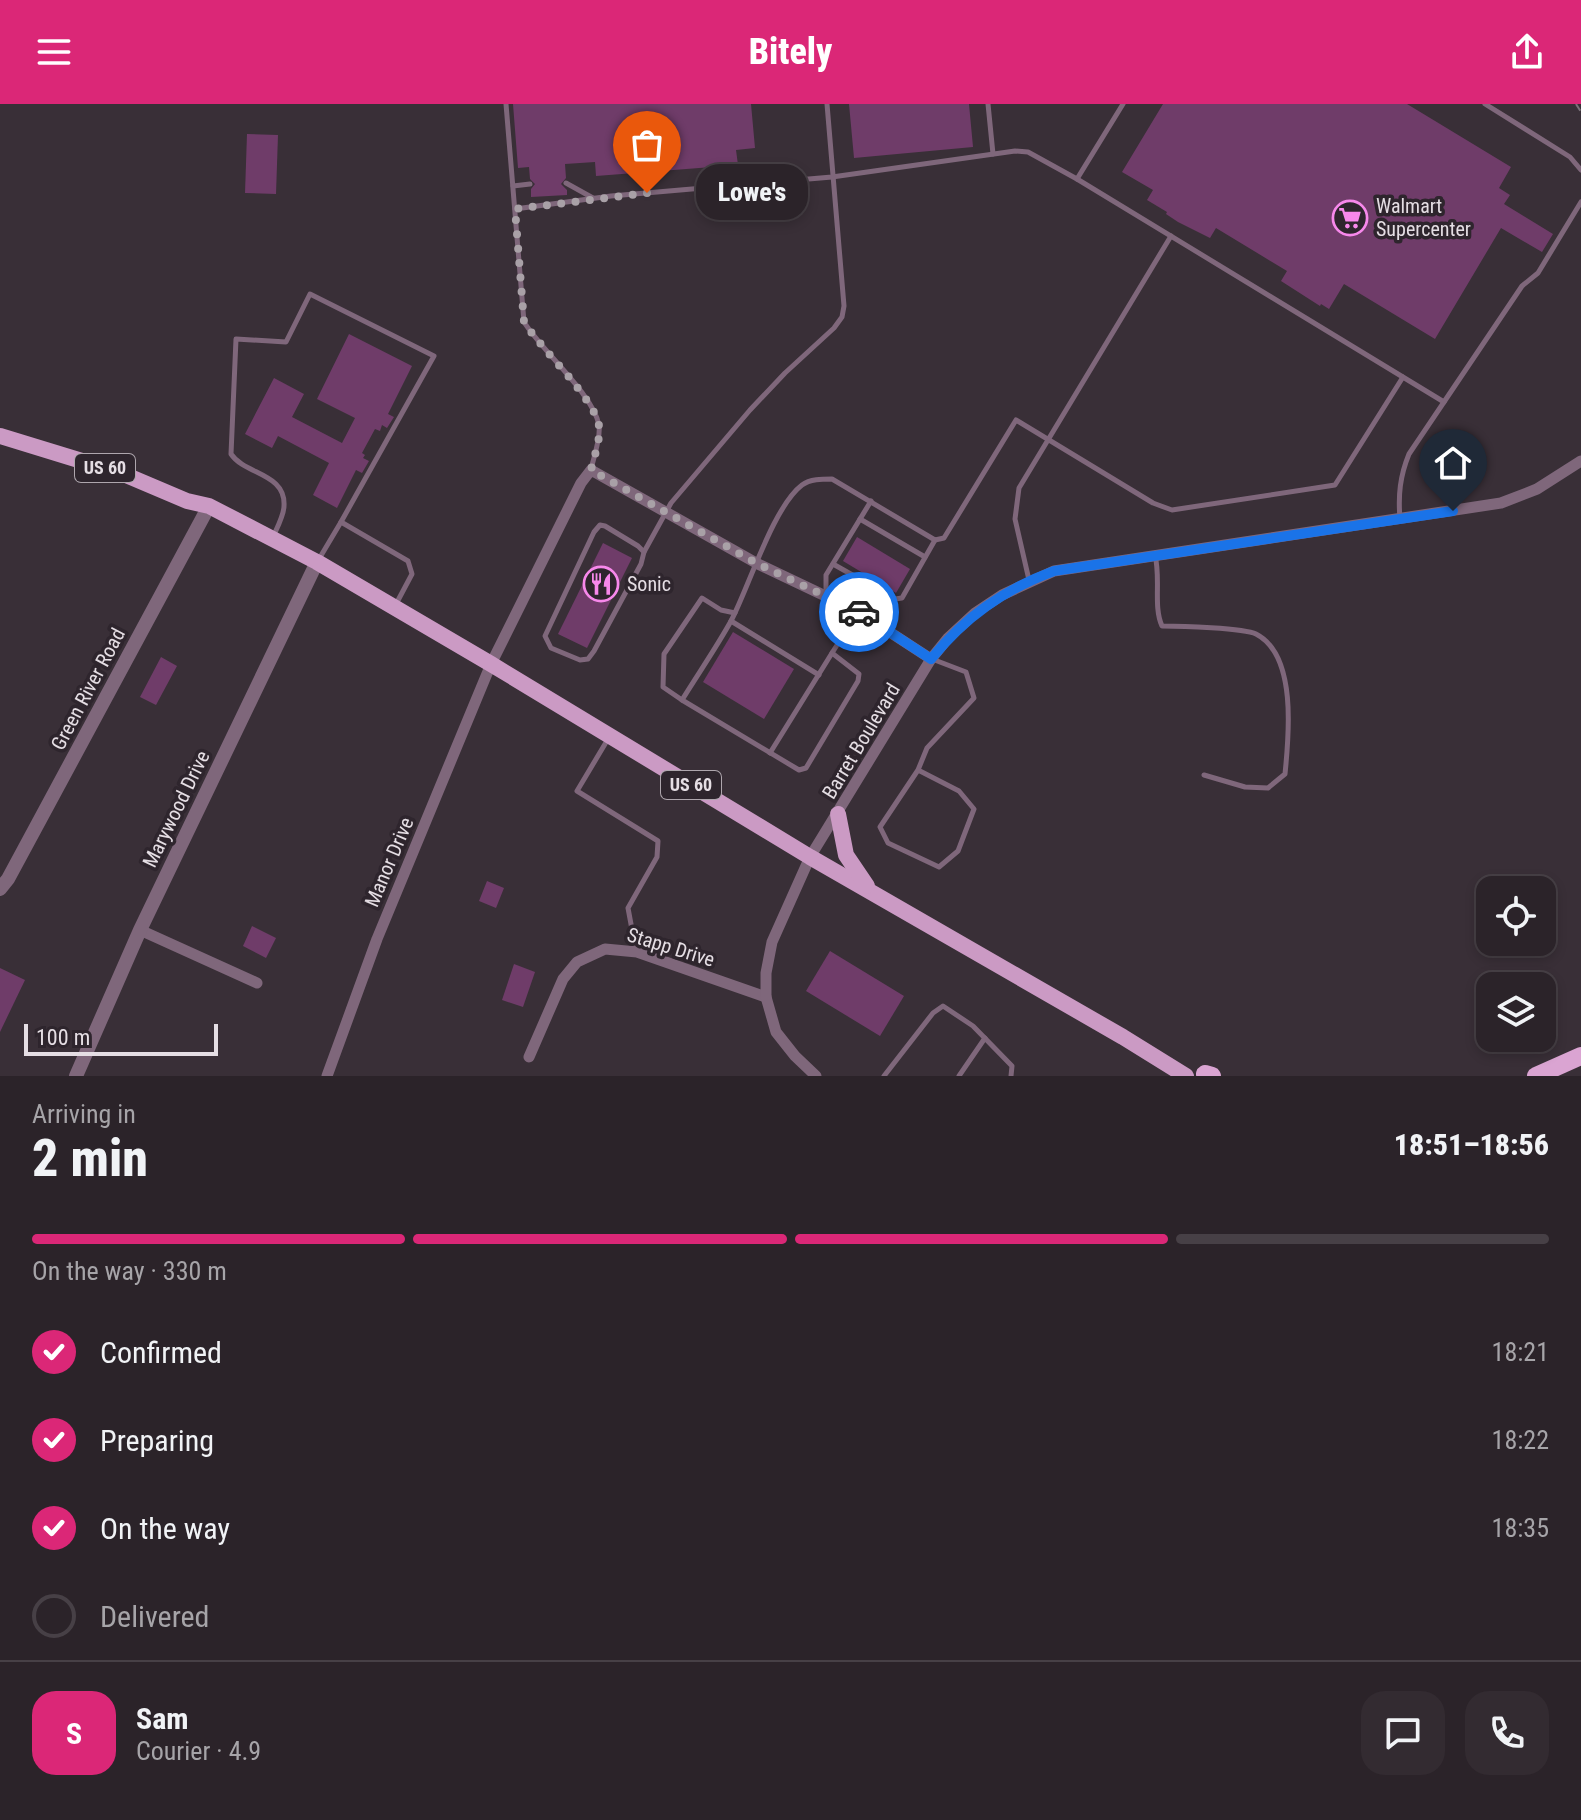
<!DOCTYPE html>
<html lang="en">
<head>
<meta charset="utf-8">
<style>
  body { margin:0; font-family:"Roboto Condensed",sans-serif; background:#332b31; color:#f1f3f6; height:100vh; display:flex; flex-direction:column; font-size:30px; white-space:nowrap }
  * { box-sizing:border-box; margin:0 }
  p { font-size:26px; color:#a6a4a8 }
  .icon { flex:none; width:44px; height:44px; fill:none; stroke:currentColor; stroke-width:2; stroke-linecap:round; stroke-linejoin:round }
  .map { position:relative; height:972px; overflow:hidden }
  .panel { display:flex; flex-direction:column; background:#2b2329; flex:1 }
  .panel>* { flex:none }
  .buttons { position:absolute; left:1476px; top:772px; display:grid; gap:16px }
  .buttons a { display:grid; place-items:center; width:80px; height:80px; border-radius:16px; background:#2b2329; box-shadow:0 4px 12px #0003,0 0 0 2px #474046; font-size:40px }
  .scale { position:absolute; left:24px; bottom:20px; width:194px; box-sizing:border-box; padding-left:8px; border:4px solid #e5dee4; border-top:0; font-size:22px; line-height:28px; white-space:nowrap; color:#e5dee4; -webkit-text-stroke:6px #2e252d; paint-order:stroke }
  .pin { position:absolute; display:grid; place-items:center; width:68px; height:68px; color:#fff; margin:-82px -34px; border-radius:50% 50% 50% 0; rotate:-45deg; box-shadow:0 0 8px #0007 }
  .pin .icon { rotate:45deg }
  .courier { position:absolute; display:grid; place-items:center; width:80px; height:80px; margin:-40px; border:6px solid #1a73e8; border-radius:50%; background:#fff; color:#222; box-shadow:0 2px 10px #0007 }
  .bubble { position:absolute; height:56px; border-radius:24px; background:#2b2329; box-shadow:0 4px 12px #0003,0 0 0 2px #474046; font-size:26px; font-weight:800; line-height:56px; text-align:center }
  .summary em { font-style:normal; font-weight:800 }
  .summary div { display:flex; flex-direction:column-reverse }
  .summary { display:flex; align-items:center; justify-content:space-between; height:136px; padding:0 32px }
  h1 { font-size:52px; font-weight:800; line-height:60px }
  .bar { display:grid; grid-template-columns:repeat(4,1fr); gap:12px 8px; align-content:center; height:96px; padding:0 32px }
  .bar i { height:10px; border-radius:6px; background:#474046 }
  .bar .current { background:#db2777 }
  .bar p { grid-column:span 4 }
  .line { display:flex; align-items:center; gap:20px; padding:0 32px; border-top:2px solid #474046 }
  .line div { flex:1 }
  .round { display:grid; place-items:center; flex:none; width:84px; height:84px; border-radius:24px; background:#332b31 }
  ol { padding:0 32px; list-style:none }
  li { display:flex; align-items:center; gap:24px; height:88px }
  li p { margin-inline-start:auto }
  li .icon { padding:8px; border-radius:50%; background:#db2777; color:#fff; stroke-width:4 }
  li:last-child { color:#a6a4a8 }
  li i { width:44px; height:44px; border:4px solid #474046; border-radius:50% }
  header { display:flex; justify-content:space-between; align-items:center; height:104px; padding:0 32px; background:#db2777; color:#fff; font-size:36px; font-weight:800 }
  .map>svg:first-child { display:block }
  .building { fill:#6f3c69 }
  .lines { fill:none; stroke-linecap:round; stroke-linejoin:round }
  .path { stroke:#7b7279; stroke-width:2; stroke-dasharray:8 4; stroke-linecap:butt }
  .service { stroke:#7f677b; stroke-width:5 }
  .minor { stroke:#7f677b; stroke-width:11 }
  .tertiary { stroke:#7f677b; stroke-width:14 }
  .primary { stroke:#cb9ac4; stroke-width:16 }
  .trunk { stroke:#daa4d2; stroke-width:18 }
  .done { stroke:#a9a1a7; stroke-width:8; stroke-dasharray:0 14.4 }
  .route { stroke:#1a73e8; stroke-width:10 }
  .labels { text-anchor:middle; stroke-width:7; stroke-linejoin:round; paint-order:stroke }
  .shield { fill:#2e252d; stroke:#aea6ad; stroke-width:2 }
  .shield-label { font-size:18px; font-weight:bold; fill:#e5dee4 }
  .poi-label { font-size:20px; fill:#e5dee4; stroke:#2e252d; text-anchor:start }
  .street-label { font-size:20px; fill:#e5dee4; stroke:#2e252d }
</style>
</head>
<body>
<header><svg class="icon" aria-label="menu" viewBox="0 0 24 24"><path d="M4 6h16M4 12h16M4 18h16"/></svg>Bitely<svg class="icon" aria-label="share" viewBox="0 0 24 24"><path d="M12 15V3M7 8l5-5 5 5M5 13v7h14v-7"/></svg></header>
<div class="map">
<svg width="1581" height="972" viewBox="0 0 1581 972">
  <rect width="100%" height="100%" fill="#392f37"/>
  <!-- building -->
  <g class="building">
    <polygon points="513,0 751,0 755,44 736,46 738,61 596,72 595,58 565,60 566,74 561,80 567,86 567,91 531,93 531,85 535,80 530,75 529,63 518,64"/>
    <polygon points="849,0 969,0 973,43 854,54"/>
    <polygon points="1163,0 1407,0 1511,63 1499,84 1510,91 1504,100 1553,130 1542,148 1501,124 1435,235 1344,180 1329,205 1321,200 1320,202 1281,177 1287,167 1216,124 1210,134 1178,118 1166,110 1167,108 1147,96 1153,86 1122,68"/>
    <polygon points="247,30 278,31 276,90 245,89"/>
    <polygon points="349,230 412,262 388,310 394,313 387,324 382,321 380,327 375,325 362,349 365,351 363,354 369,357 362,369 356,366 337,404 313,391 329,359 278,332 272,344 245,330 274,274 304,290 292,313 342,339 355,314 317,295"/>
    <polygon points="857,433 910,465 896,489 843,457"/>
    <polygon points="603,439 632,454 587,544 558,530"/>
    <polygon points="733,528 794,565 764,615 703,578"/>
    <polygon points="161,553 177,562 156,601 140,593"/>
    <polygon points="487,777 504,784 496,804 479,797"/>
    <polygon points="252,822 276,834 266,854 243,842"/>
    <polygon points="830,847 904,892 880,932 806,887"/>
    <polygon points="514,860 535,868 523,903 502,896"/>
    <polygon points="0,864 25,876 0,928"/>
  </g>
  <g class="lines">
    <!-- path -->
    <polyline class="path" points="1576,0 1581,8"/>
    <!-- service -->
    <g class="service">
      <path d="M 506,0 L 524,218 C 542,247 593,290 599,321 C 601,333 594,353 591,365"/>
      <polyline points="988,0 993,50"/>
      <polyline points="1485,0 1570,53 1581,66"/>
      <polyline points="1077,75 1123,0"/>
      <polyline points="566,79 593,94"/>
      <polyline points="513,82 530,80"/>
      <polyline points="515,105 611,92 832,73 1015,47 1028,48 1077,75 1444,298"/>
      <polyline points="860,415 925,453"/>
      <path d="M 1400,415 C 1398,391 1400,372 1409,350 L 1522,182 L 1538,169 L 1581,98"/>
      <polygon points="600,421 605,422 638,442 644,448 641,460 594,547 588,555 580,556 551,544 545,532 594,428"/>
      <path d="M 273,433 C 277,424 284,411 284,402 C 286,369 245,371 231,350 L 236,235 L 286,238 L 310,190 L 434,252 L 341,418"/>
      <polyline points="644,448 671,399 750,306 785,269 834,224 842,213 844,202 827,0"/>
      <path d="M 1155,451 C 1161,475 1153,502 1162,522 C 1180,522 1244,524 1256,530 C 1297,551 1289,631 1285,670 L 1268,684 L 1245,683 L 1204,671"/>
      <polyline points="319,455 341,418 408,457 412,470 395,502"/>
      <polyline points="833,460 895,495 902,494 935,436"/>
      <polyline points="1029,476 1015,415 1019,384 1171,132"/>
      <polyline points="826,489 826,471 871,397"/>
      <path d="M 858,508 L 832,549 L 859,570 L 858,577 L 806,664 L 799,666 L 682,596 C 698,570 716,544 731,517 C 749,483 773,403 802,381 C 810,375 822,375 832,375 L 935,436 L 944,434 L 1016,316 L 1153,399 L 1172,406 L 1335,381 L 1403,273"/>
      <polyline points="731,517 819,571"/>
      <polyline points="682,596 663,583 664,550 702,494 721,506 735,509"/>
      <polyline points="608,635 577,687 658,737 657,753 628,804 636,847"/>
      <polyline points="770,649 832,549"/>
      <polyline points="918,666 959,687 974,705 958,747 939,763 888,739 880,723 918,666 927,644 974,594 966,568 932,555"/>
      <polyline points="884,972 933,909 943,902 973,922 1012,962 1011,972"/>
      <polyline points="959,972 985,934"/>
    </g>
    <!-- minor -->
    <g class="minor">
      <polyline points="140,826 257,879"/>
      <polyline points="529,953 563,875 577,858 605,845 637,848 766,893"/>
      <polyline points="327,972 377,835 491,560 581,379 591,366 758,460 859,508 931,555"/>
      <polyline points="816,972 795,952 776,928 766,893 766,869 772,838 810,753 931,555 948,534 975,509 1002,491 1054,467 1501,399 1537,385 1581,357"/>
    </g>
    <!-- tertiary -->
    <g class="tertiary">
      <polyline points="0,785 8,775 209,402"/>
      <polyline points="76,972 140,826 317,458"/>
    </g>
    <!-- primary -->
    <g class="primary">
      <polyline points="0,332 121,369 187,397 209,402 317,458 491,560 810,753 1123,933 1186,972"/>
      <polyline points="838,710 846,751 867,782"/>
    </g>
    <!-- trunk -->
    <g class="trunk">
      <polyline points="1205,970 1212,972"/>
      <polyline points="1536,972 1581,952"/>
    </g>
  </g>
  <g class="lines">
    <!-- done -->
    <path class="done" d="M 647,89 L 515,105 L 524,218 C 541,245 595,295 599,322 C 601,334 594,353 591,366 L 758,460 L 859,508"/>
    <!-- route -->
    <path class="route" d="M 859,508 L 931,555 C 965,513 1003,486 1054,467 L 1453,407"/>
  </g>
  <!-- icons -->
  <defs>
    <g id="supermarket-ring" transform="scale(1.8)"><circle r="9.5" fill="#2e252d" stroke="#f788eb" stroke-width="1.5"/><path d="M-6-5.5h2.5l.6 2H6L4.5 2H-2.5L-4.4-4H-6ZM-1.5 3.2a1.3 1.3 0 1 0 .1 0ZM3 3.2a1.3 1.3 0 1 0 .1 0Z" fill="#f788eb"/></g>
    <g id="restaurant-ring" transform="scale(1.8)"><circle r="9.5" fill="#2e252d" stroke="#f788eb" stroke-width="1.5"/><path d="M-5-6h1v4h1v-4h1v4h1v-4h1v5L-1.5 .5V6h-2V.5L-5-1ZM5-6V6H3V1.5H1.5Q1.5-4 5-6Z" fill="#f788eb"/></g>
  </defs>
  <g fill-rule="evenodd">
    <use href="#supermarket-ring" x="1350" y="114"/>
    <use href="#restaurant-ring" x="601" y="480"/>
  </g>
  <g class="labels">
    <!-- shield labels -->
    <g class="shield">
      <rect x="75" y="350" width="60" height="28" rx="6"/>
      <rect x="661" y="667" width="60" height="28" rx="6"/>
    </g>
    <g class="shield-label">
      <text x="105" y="370">US 60</text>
      <text x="691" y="687">US 60</text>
    </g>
    <!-- poi labels -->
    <g class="poi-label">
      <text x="1376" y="109">Walmart<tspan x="1376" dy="23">Supercenter</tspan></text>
      <text x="627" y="487">Sonic</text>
    </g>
    <!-- street labels -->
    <g class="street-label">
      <text transform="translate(88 585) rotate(-62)" y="7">Green River Road</text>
      <text transform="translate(861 637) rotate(-59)" y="7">Barret Boulevard</text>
      <text transform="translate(176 705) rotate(-64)" y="7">Marywood Drive</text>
      <text transform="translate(389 758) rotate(-67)" y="7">Manor Drive</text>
      <text transform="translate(671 843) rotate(17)" y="7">Stapp Drive</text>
    </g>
  </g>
</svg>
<div class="buttons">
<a><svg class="icon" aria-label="locate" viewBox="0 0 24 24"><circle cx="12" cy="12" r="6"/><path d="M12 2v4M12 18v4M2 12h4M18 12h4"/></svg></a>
<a><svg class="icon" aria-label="layers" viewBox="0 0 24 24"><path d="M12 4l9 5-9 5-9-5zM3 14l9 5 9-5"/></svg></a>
</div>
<div class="scale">100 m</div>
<div class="pin" style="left:647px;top:89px;background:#ea580c"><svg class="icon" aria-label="bag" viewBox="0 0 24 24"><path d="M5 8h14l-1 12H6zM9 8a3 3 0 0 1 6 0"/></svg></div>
<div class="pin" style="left:1453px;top:407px;background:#1f2937"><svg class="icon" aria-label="home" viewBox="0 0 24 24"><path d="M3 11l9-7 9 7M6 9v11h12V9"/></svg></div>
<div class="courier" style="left:859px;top:508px"><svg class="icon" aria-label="car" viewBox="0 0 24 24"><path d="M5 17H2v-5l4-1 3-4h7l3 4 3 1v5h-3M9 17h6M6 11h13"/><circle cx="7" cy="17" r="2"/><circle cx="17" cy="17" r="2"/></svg></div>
<div class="bubble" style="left:696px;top:60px;width:112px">Lowe's</div>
</div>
<section class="panel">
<div class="summary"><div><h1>2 min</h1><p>Arriving in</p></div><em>18:51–18:56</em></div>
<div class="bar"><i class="current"></i><i class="current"></i><i class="current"></i><i></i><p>On the way · 330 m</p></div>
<ol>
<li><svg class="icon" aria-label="check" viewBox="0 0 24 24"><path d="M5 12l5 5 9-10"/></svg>Confirmed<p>18:21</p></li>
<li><svg class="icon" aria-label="check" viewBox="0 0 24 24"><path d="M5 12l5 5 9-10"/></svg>Preparing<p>18:22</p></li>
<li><svg class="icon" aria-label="check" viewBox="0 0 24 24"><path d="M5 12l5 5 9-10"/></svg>On the way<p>18:35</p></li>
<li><i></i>Delivered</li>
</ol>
<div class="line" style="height:144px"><b class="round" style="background:#db2777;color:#fff">S</b><div><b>Sam</b><p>Courier · 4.9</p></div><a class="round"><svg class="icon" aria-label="chat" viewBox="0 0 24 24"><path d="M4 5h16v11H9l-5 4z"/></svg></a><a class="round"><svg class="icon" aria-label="phone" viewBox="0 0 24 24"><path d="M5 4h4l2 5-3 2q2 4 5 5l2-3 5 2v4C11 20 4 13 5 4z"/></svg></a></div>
</section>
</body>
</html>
